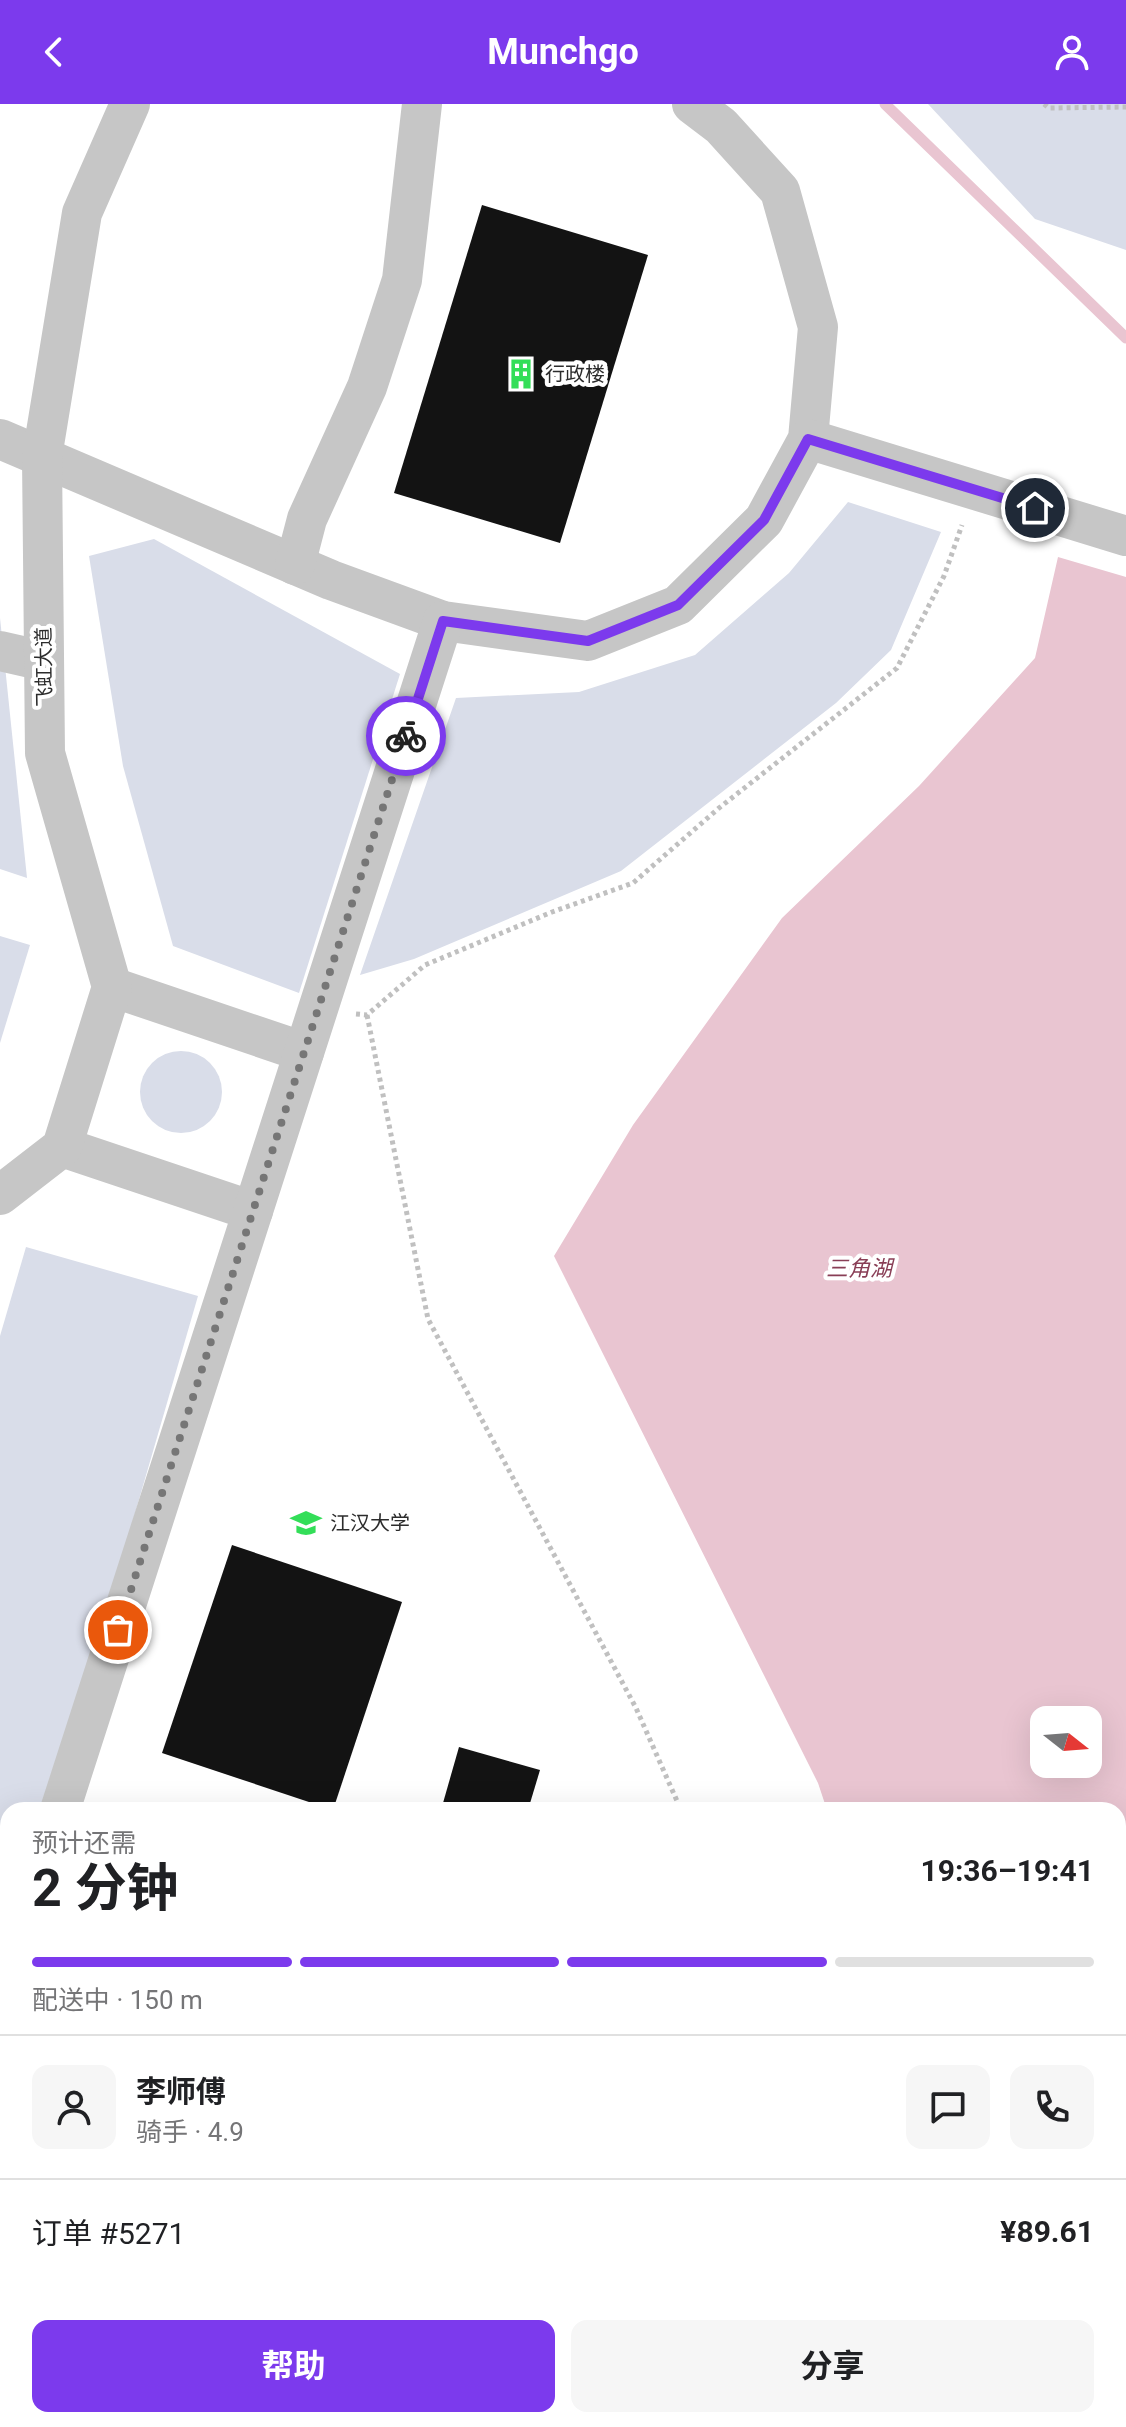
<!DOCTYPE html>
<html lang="zh">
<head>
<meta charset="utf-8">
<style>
  body { margin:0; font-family:Roboto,"Noto Sans SC",sans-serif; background:#f6f6f6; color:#202124; height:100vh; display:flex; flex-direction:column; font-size:30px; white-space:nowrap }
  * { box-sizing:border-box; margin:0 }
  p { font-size:26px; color:#757577 }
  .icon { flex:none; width:44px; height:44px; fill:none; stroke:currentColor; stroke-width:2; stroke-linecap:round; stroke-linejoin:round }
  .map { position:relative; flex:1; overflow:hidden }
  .side { position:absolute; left:0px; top:1698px; width:1126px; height:626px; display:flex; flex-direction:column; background:#fff; border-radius:24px 24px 0 0; box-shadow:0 8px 32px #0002 }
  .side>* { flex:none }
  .needle { width:52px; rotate:107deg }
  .tools { position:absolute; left:1030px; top:1602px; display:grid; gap:16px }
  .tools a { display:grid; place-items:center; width:72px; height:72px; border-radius:16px; background:#fff; box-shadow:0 8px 32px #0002; font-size:40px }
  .pin { position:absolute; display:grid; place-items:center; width:68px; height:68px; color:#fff; margin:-34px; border:4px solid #fff; border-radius:50%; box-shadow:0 2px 8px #0007 }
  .courier { position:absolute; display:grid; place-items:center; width:80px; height:80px; margin:-40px; border:6px solid #7c3aed; border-radius:50%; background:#fff; color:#222; box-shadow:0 2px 10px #0007 }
  .summary em { font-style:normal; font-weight:700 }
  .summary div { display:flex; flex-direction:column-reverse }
  .summary { display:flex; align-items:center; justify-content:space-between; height:136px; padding:0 32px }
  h1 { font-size:52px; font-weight:700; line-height:60px }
  .bar { display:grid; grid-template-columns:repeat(4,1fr); gap:12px 8px; align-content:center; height:96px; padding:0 32px }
  .bar i { height:10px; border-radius:6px; background:#e0e0e0 }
  .bar .current { background:#7c3aed }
  .bar p { grid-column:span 4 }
  .line { display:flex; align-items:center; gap:20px; padding:0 32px; border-top:2px solid #e0e0e0 }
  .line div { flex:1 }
  .round { display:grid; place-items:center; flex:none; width:84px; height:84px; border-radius:16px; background:#f6f6f6 }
  .button { display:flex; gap:16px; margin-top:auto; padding:16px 32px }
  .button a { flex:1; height:92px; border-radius:16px; background:#7c3aed; color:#fff; font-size:32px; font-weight:700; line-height:92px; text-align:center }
  .button a+a { background:#f6f6f6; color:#202124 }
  header { display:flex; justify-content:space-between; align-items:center; height:104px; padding:0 32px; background:#7c3aed; color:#fff; font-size:36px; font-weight:700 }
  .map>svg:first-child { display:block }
  .green { fill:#d9dde9 }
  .water { fill:#e9c5d1; fill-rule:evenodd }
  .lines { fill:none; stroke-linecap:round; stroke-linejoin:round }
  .stream { stroke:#e9c5d1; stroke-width:11 }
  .building { fill:#131313 }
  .path { stroke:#c0c0c0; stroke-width:5; stroke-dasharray:4 4; stroke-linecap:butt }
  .minor { stroke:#c6c6c6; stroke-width:40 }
  .done { stroke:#767676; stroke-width:8; stroke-dasharray:0 14.4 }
  .route { stroke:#7c3aed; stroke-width:10 }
  .labels { text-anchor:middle; stroke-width:8; stroke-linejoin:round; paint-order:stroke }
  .poi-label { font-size:20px; fill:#2c2c2c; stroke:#fff; text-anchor:start }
  .street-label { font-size:20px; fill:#2c2c2c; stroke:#fff }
  .water-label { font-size:22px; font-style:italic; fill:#893e56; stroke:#fff }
</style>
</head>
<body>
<header><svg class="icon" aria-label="back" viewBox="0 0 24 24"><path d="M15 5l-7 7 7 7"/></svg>Munchgo<svg class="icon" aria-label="person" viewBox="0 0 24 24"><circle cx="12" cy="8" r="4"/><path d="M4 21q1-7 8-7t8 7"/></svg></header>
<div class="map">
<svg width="1126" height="2323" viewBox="0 0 1126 2323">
  <rect width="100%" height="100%" fill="#fff"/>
  <!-- green -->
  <g class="green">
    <polygon points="928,0 1126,0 1126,146 1035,115"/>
    <polygon points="848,398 941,428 891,546 836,599 621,767 414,855 360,871 456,594 579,588 695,551 789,469"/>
    <polygon points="154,435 400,570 299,889 173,842 123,662 89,452"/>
    <polygon points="0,514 27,774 0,765"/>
    <polygon points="0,832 30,841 0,939"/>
    <circle cx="181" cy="988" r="41"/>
    <polygon points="26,1143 198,1192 49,1706 8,1706 8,1849 0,1877 0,1232"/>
  </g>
  <!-- water -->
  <path class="water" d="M 1058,453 L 1126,473 L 1126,2323 L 1006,2323 L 1005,2316 L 1118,2316 L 1118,1706 L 827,1706 L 818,1679 L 554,1152 L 633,1021 L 782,814 L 919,682 L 1035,554 ZM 1044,1616 L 1088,1616 L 1088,1660 L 1044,1660 Z"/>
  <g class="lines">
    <!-- stream -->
    <polyline class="stream" points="885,0 1126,234"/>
  </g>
  <!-- building -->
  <g class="building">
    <polygon points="482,101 648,151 560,439 394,389"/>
    <polygon points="232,1441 402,1498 333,1706 162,1649"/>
    <polygon points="459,1643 540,1666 528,1706 441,1706"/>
    <polygon points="54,2316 138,2316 136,2323 52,2323"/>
    <polygon points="223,2316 312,2316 310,2323 221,2323"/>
    <polygon points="625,2316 712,2316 710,2323 623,2323"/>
  </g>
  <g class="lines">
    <!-- path -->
    <g class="path">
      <polyline points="1044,0 1049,4 1126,3"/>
      <polyline points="356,910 367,911 425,861 552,808 633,779 719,704 897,564 944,472 962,421"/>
      <polyline points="367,911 428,1215 636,1604 681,1706"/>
      <polyline points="866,2316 867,2323"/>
    </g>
    <!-- minor -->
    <g class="minor">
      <polyline points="0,335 331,476 443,517 588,537 678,501 764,416 808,335 818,223 780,87 721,22 692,0"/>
      <polyline points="808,335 1126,432"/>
      <polyline points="295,461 307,415 367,283 402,176 422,0"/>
      <polyline points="0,547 44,557"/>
      <polyline points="112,883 304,948"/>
      <polyline points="62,1043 253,1107"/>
      <polyline points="0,1091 62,1043 112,883 45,649 42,353 82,109 130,0"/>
      <polyline points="60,1706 443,517"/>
      <polyline points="0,1893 8,1868"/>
    </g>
  </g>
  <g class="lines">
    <!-- done -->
    <polyline class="done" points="118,1526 406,632"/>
    <!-- route -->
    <polyline class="route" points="406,632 443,517 588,537 678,501 764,416 808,335 1035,404"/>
  </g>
  <!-- icons -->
  <defs>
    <g id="building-bare" transform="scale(2.4)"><path d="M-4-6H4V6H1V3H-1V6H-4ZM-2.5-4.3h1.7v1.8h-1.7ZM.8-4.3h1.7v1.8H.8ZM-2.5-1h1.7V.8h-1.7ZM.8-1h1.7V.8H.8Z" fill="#33de58" stroke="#fff" stroke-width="2.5" paint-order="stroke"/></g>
    <g id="university-bare" transform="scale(2.4)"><path d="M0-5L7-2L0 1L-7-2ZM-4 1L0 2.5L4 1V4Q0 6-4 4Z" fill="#33de58" stroke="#fff" stroke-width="2.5" paint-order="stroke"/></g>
  </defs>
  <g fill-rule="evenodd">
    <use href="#building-bare" x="521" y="270"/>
    <use href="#university-bare" x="306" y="1419"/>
  </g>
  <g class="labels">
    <!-- poi labels -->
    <g class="poi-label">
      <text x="545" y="277">行政楼</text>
      <text x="330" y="1426">江汉大学</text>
    </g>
    <!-- street labels -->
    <g class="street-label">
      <text transform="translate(44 563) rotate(-91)" y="7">飞虹大道</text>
    </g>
    <!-- water labels -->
    <g class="water-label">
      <text x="859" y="1172">三角湖</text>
    </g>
  </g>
</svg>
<div class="tools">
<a><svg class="needle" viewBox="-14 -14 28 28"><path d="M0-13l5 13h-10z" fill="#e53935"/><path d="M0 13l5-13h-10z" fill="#757577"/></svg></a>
</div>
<div class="pin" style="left:118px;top:1526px;background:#ea580c"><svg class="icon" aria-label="bag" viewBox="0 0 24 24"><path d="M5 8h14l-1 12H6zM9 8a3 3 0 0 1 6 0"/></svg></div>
<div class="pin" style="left:1035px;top:404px;background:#1f2937"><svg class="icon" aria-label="home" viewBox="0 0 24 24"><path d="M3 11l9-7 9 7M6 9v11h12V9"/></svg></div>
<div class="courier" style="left:406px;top:632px"><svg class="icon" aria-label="bike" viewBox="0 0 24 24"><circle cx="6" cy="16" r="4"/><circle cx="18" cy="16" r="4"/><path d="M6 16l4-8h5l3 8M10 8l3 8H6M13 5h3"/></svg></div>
<section class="side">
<div class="summary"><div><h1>2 分钟</h1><p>预计还需</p></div><em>19:36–19:41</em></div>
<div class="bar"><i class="current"></i><i class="current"></i><i class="current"></i><i></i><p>配送中 · 150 m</p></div>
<div class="line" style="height:144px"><a class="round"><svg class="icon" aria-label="person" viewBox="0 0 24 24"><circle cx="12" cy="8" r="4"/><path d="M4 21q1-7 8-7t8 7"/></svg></a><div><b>李师傅</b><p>骑手 · 4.9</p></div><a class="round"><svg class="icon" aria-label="chat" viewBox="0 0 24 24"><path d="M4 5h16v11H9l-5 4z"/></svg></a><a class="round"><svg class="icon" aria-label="phone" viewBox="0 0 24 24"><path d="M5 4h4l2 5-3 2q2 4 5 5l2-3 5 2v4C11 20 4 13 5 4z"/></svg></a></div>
<div class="line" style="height:104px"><div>订单 #5271</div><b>¥89.61</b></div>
<div class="button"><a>帮助</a><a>分享</a></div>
</section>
</div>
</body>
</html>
